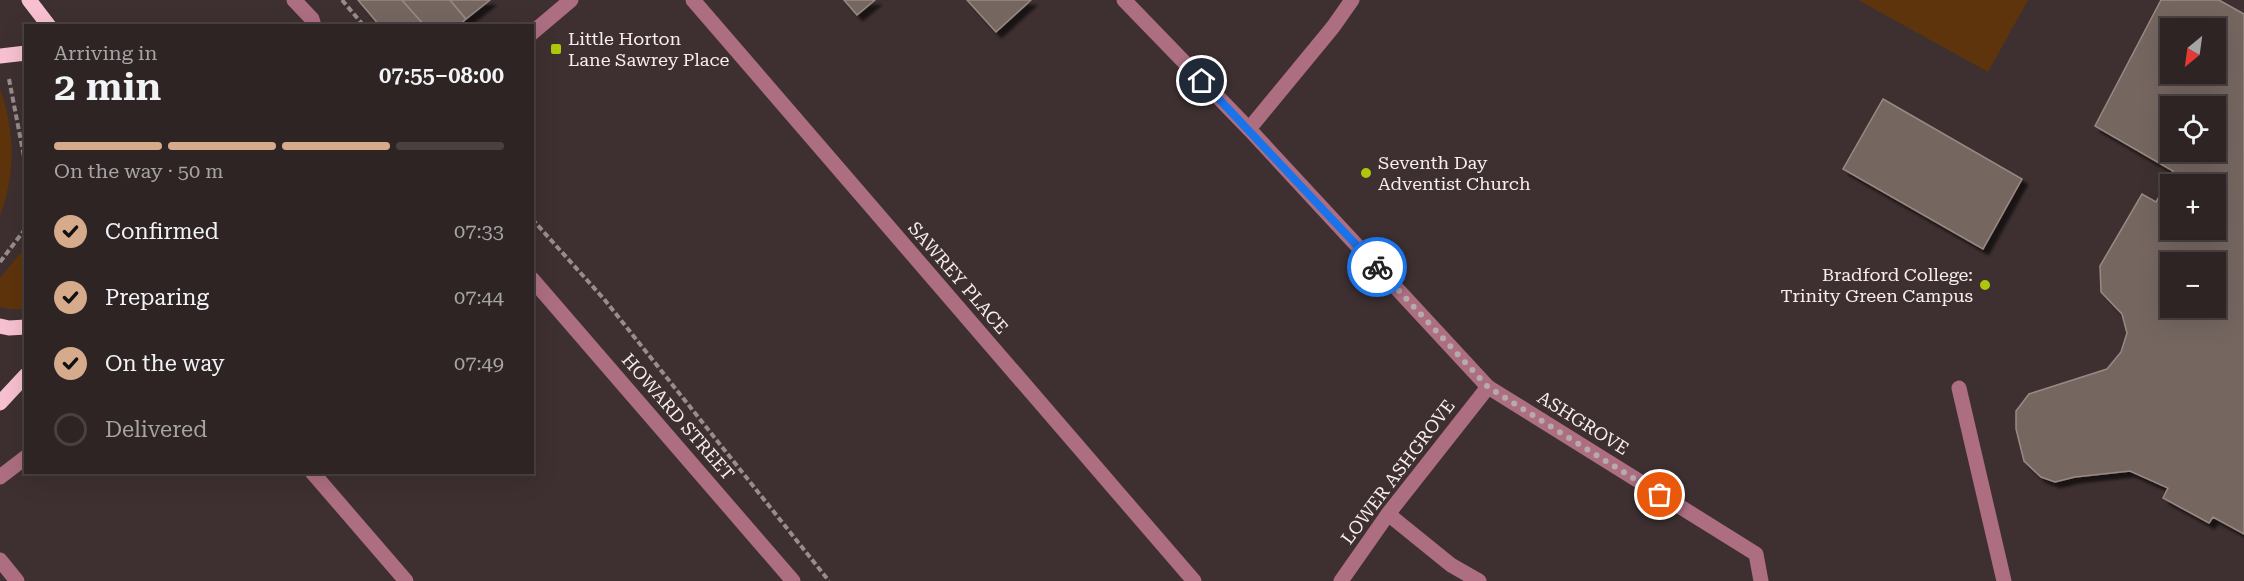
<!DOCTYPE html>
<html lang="en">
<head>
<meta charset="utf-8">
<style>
  body { margin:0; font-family:"Roboto Serif",serif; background:#362c2c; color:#f1f3f6; height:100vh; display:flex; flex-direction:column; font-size:22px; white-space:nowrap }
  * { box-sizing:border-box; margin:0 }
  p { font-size:20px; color:#a7a4a6 }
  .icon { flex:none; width:33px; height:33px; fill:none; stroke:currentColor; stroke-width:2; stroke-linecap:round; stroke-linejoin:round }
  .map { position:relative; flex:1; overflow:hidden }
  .side { position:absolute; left:24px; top:24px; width:510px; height:450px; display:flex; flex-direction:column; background:#2e2424; border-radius:0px; box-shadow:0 6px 24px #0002,0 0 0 2px #494141 }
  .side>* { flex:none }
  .needle { width:39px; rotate:209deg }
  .buttons { position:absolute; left:2160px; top:18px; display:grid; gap:12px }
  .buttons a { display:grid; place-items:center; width:66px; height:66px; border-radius:0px; background:#2e2424; box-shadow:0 6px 24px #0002,0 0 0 2px #494141; font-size:30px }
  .pin { position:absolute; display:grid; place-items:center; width:51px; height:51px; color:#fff; margin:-26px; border:3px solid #fff; border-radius:50%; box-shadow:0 2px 6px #0007 }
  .courier { position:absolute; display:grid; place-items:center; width:60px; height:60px; margin:-30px; border:4px solid #1a73e8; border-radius:50%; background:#fff; color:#222; box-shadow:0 2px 8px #0007 }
  .headline em { font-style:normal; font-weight:600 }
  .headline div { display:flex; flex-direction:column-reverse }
  .headline { display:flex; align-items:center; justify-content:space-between; height:102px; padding:0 30px }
  h1 { font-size:39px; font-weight:600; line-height:45px }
  .bar { display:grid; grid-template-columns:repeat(4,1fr); gap:9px 6px; align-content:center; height:72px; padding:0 30px }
  .bar i { height:8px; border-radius:4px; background:#494141 }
  .bar .on { background:#d6ab8b }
  .bar p { grid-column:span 4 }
  ol { padding:0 30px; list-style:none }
  li { display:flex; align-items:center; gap:18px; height:66px }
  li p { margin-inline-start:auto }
  li .icon { padding:6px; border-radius:50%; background:#d6ab8b; color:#111; stroke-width:4 }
  li:last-child { color:#a7a4a6 }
  li i { width:33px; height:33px; border:3px solid #494141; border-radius:50% }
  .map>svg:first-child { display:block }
  .green { fill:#5e340c }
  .building { fill:#756661; stroke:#998983; stroke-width:1.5; fill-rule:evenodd; filter:url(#shadow) }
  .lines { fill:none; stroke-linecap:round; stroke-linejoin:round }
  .path { stroke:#988c8c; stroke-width:4; stroke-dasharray:6 3; stroke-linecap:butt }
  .minor { stroke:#ad6e82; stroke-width:15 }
  .major { stroke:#f7c1d1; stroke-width:15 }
  .done { stroke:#b6abab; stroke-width:6; stroke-dasharray:0 10.8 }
  .route { stroke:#1a73e8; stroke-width:8 }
  .poi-dot { fill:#aec60b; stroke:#3e3030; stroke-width:2 }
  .labels { text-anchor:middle; stroke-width:5; stroke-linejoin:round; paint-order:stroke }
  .poi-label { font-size:18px; fill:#f7eded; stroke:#3e3030; text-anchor:start }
  .street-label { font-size:18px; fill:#f7eded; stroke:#3e3030 }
</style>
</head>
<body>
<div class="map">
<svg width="2244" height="581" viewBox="0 0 2244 581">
  <defs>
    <filter id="shadow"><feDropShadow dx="5.5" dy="5.5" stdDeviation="1.5" flood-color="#0009"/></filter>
  </defs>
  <rect width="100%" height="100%" fill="#3e3030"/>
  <!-- green -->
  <g class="green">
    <polygon points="1858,0 2028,0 1988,72"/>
    <path d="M 0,88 C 15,133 16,171 0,216 Z"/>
    <polygon points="25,250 25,309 9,309 0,307 0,278 19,255"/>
  </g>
  <!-- building -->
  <g class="building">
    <polygon points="358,0 402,0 425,26 380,26"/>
    <polygon points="402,0 450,0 466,19 458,26 425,26"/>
    <polygon points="450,0 490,0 466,19"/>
    <polygon points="844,0 875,0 857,15"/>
    <polygon points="967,0 1031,0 996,32"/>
    <path d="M 2161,0 L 2219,0 L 2244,14 L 2244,534 L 2213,517 L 2209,523 L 2163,498 L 2168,488 L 2130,471 L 2075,477 L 2055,482 L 2041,477 L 2024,461 L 2016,429 L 2016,411 L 2029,394 L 2107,369 L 2121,352 L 2127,333 L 2122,314 L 2101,292 L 2100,266 L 2142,194 L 2156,202 L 2173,171 L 2095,126 ZM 2170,28 L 2216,28 L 2216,74 L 2170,74 ZM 2170,106 L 2216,106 L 2216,152 L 2170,152 ZM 2170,184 L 2216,184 L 2216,230 L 2170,230 ZM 2170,262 L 2216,262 L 2216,308 L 2170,308 Z"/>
    <polygon points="1883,99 2022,179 1983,249 1843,169"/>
  </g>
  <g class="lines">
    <!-- path -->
    <g class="path">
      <polyline points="342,0 364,26"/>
      <polyline points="9,79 26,167"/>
      <polyline points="532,219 604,299 829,581"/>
      <polyline points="0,262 26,228"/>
    </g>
    <!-- minor -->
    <g class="minor">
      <polyline points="294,0 312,19 314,26"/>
      <polyline points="693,0 1194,581"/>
      <polyline points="1124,0 1249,129 1488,387 1756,554 1761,581"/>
      <polyline points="532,33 571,0"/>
      <polyline points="1249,129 1333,27 1352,0"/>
      <polyline points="532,279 793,581"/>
      <polyline points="1959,388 2004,581"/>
      <polyline points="312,472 406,581"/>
      <polyline points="0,477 26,457"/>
      <polyline points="1388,514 1451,565 1479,581"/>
      <polyline points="0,560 17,581"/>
      <polyline points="1341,581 1388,514 1488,387"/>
    </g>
    <!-- major -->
    <g class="major">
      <polyline points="29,0 49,26"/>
      <polyline points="0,56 26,53"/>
      <polyline points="0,326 9,328 26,327"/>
      <polyline points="0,403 26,375"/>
    </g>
  </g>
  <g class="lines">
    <!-- done -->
    <polyline class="done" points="1377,267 1488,387 1660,495"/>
    <!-- route -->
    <polyline class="route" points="1202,81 1377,267"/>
  </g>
  <!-- markers -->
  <g class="poi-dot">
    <rect x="550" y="43" width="12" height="12" rx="3"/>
    <circle cx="1366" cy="173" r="6"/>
    <circle cx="1985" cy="285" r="6"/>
  </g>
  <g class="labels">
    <!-- poi labels -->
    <g class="poi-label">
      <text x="568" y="45">Little Horton<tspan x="568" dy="21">Lane Sawrey Place</tspan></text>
      <text x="1378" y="169">Seventh Day<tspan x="1378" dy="21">Adventist Church</tspan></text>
      <text x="1973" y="281" text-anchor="end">Bradford College:<tspan x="1973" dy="21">Trinity Green Campus</tspan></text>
    </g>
    <!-- street labels -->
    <g class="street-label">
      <text transform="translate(958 278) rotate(49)" y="6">SAWREY PLACE</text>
      <text transform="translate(678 417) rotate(49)" y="6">HOWARD STREET</text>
      <text transform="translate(1583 423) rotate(32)" y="6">ASHGROVE</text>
      <text transform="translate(1398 472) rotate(-53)" y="6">LOWER ASHGROVE</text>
    </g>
  </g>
</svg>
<div class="buttons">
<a><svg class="needle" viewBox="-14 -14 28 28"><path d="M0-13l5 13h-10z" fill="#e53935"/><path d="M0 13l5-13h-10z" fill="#a7a4a6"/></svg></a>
<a><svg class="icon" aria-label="locate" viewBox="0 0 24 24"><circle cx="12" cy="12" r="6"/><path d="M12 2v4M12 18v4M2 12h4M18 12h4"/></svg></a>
<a>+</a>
<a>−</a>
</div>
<div class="pin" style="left:1660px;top:495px;background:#ea580c"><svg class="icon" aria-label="bag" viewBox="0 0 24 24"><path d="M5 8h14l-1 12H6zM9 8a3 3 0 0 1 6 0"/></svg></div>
<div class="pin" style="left:1202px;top:81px;background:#1f2937"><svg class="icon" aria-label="home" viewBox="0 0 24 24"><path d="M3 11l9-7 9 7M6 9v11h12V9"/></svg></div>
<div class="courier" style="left:1377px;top:267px"><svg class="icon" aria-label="bike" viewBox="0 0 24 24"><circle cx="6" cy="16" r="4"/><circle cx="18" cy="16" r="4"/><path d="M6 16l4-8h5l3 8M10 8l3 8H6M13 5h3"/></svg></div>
<section class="side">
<div class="headline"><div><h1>2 min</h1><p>Arriving in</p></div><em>07:55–08:00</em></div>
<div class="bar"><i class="on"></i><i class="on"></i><i class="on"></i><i></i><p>On the way · 50 m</p></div>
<ol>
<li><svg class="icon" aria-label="check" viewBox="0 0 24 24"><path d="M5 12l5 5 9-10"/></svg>Confirmed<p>07:33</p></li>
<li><svg class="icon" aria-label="check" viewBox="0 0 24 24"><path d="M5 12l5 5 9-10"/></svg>Preparing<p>07:44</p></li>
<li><svg class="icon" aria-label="check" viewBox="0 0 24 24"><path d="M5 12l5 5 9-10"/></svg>On the way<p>07:49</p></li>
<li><i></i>Delivered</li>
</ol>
</section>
</div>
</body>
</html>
